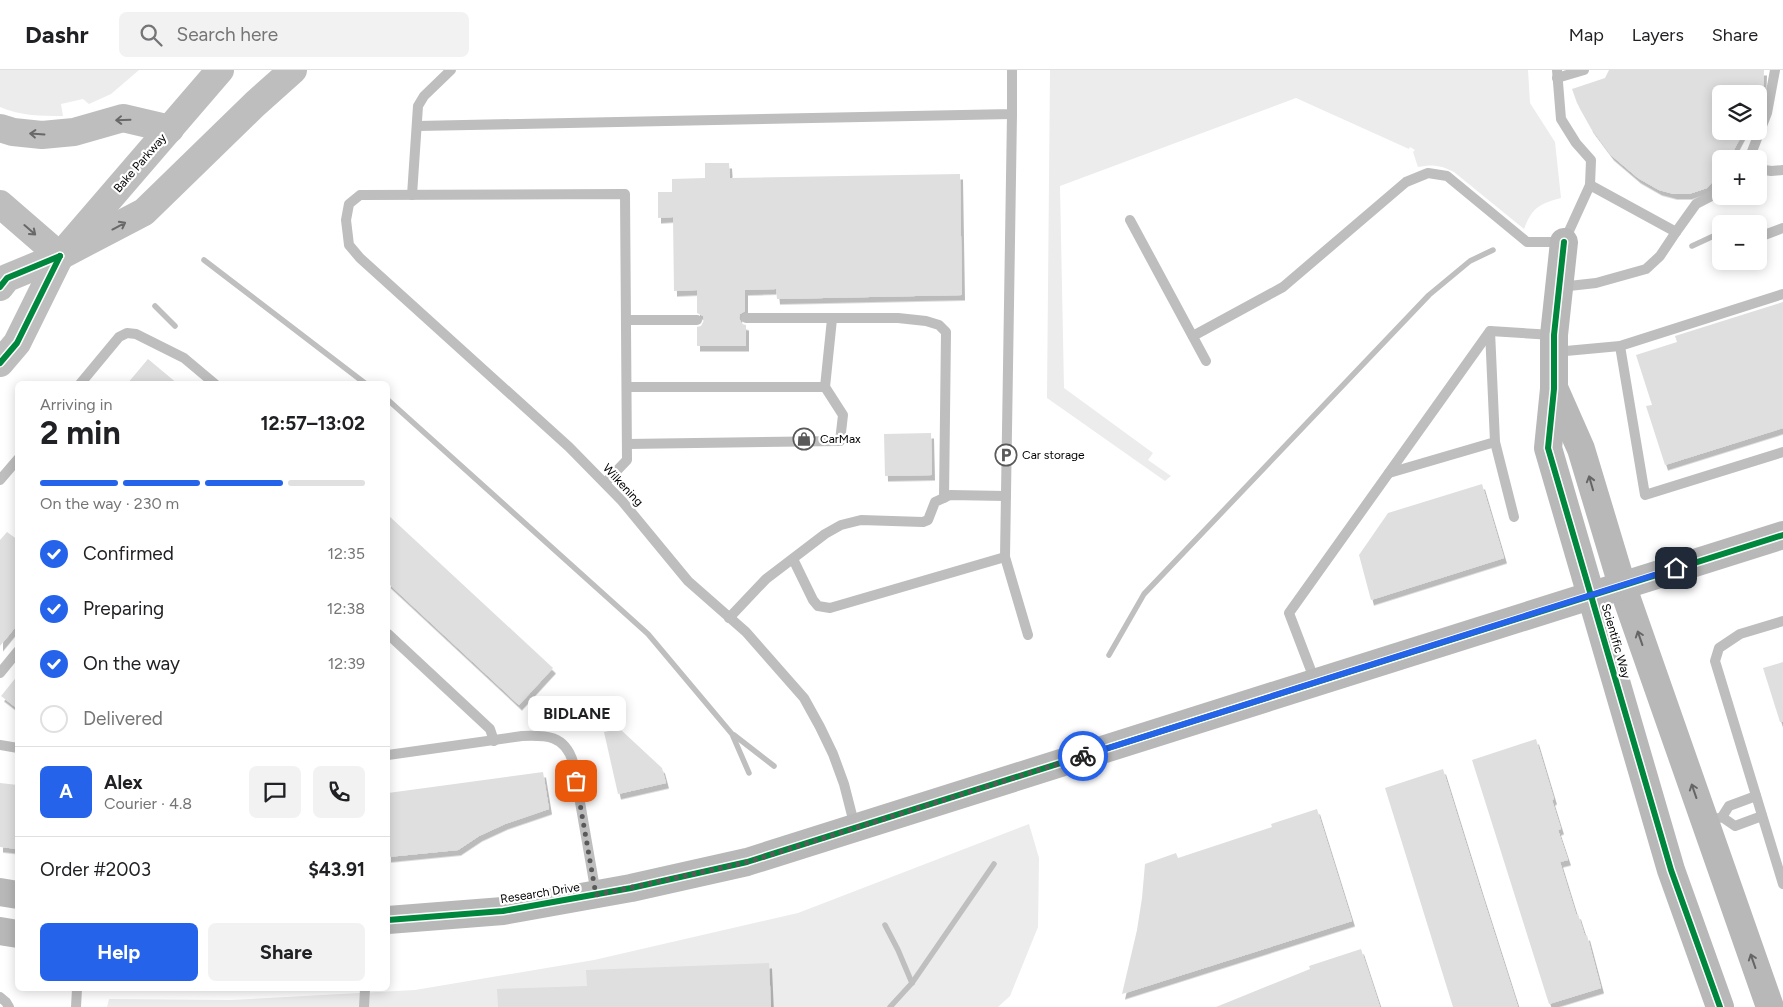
<!DOCTYPE html>
<html lang="en">
<head>
<meta charset="utf-8">
<style>
  body { margin:0; font-family:Figtree,sans-serif; background:#f2f2f2; color:#202124; height:100vh; display:flex; flex-direction:column; font-size:19px; white-space:nowrap }
  * { box-sizing:border-box; margin:0 }
  p { font-size:16px; color:#757577 }
  .icon { flex:none; width:28px; height:28px; fill:none; stroke:currentColor; stroke-width:2; stroke-linecap:round; stroke-linejoin:round }
  .map { position:relative; flex:1; overflow:hidden }
  .drawer { position:absolute; left:15px; top:311px; width:375px; height:610px; display:flex; flex-direction:column; background:#fff; border-radius:8px; box-shadow:0 2px 12px #0003 }
  .drawer>* { flex:none }
  .controls { position:absolute; left:1712px; top:15px; display:grid; gap:10px }
  .controls a { display:grid; place-items:center; width:55px; height:55px; border-radius:8px; background:#fff; box-shadow:0 2px 12px #0003; font-size:25px }
  .pin { position:absolute; display:grid; place-items:center; width:42px; height:42px; color:#fff; margin:-21px; border-radius:10px; box-shadow:0 2px 8px #0006 }
  .courier { position:absolute; display:grid; place-items:center; width:50px; height:50px; margin:-25px; border:4px solid #2563eb; border-radius:50%; background:#fff; color:#222; box-shadow:0 1px 6px #0007 }
  .bubble { position:absolute; height:35px; border-radius:8px; background:#fff; box-shadow:0 2px 12px #0003; font-size:16px; font-weight:700; line-height:35px; text-align:center }
  .headline em { font-style:normal; font-weight:700 }
  .headline div { display:flex; flex-direction:column-reverse }
  .headline { display:flex; align-items:center; justify-content:space-between; height:85px; padding:0 25px }
  h1 { font-size:32px; font-weight:700; line-height:38px }
  .bar { display:grid; grid-template-columns:repeat(4,1fr); gap:8px 5px; align-content:center; height:60px; padding:0 25px }
  .bar i { height:6px; border-radius:4px; background:#e0e0e0 }
  .bar .on { background:#2563eb }
  .bar p { grid-column:span 4 }
  .line { display:flex; align-items:center; gap:12px; padding:0 25px; border-top:1px solid #e0e0e0 }
  .line div { flex:1 }
  .round { display:grid; place-items:center; flex:none; width:52px; height:52px; border-radius:8px; background:#f2f2f2 }
  ol { padding:0 25px; list-style:none }
  li { display:flex; align-items:center; gap:15px; height:55px }
  li p { margin-inline-start:auto }
  li .icon { padding:5px; border-radius:50%; background:#2563eb; color:#fff; stroke-width:4 }
  li:last-child { color:#757577 }
  li i { width:28px; height:28px; border:2px solid #e0e0e0; border-radius:50% }
  .action { display:flex; gap:10px; margin-top:auto; padding:10px 25px }
  .action a { flex:1; height:58px; border-radius:8px; background:#2563eb; color:#fff; font-size:20px; font-weight:700; line-height:58px; text-align:center }
  .action a+a { background:#f2f2f2; color:#202124 }
  header { display:flex; align-items:center; gap:30px; box-sizing:border-box; height:70px; padding:0 25px; background:#fff; border-bottom:1px solid #e0e0e0 }
  header strong { font-size:24px }
  nav { display:flex; gap:28px; margin-inline-start:auto; font-size:18px }
  .search { width:350px; height:45px; background:#f2f2f2; display:flex; align-items:center; gap:12px; box-sizing:border-box; padding:0 18px; border-radius:8px; color:#757577; font-size:19px }
  .map>svg:first-child { display:block }
  .green { fill:#ececec }
  .lines { fill:none; stroke-linecap:round; stroke-linejoin:round }
  .stream { stroke:#bfbfbf; stroke-width:5.5 }
  .building { fill:#dfdfdf; filter:url(#shadow) }
  .lane { stroke:#bebebe; stroke-width:10 }
  .secondary { stroke:#b8b8b8; stroke-width:28 }
  .primary { stroke:#bebebe; stroke-width:28 }
  .highway { stroke:#bebebe; stroke-width:28 }
  .cycleway-casing { stroke:#fff; stroke-width:9 }
  .cycleway { stroke:#00873e; stroke-width:6 }
  .oneway { stroke:#686868 }
  .oneway2 { stroke:#656565 }
  .done { stroke:#595959; stroke-width:5; stroke-dasharray:0 9 }
  .route { stroke:#2563eb; stroke-width:6 }
  .labels { text-anchor:middle; stroke-width:4.5; stroke-linejoin:round; paint-order:stroke }
  .street-label { font-size:12px; fill:#000; stroke:#fff }
  .poi-label { font-size:12px; fill:#000; stroke:#fff; text-anchor:start }
</style>
</head>
<body>
<header>
<strong>Dashr</strong>
<div class="search"><svg class="icon" aria-label="search" viewBox="0 0 24 24"><circle cx="10" cy="10" r="6"/><path d="M15 15l6 6"/></svg>Search here</div>
<nav><a>Map</a><a>Layers</a><a>Share</a></nav>
</header>
<div class="map">
<svg width="1783" height="937" viewBox="0 0 1783 937">
  <defs>
    <filter id="shadow"><feDropShadow dx="3" dy="5.5" stdDeviation="0" flood-color="#0004"/></filter>
  </defs>
  <rect width="100%" height="100%" fill="#fff"/>
  <!-- green -->
  <g class="green">
    <path d="M 0,0 L 139,0 L 111,24 L 89,34 L 83,29 L 61,34 L 63,46 C 41,46 21,46 0,37 Z"/>
    <path d="M 1050,0 L 1528,0 L 1530,33 L 1555,72 L 1561,128 C 1540,134 1533,136 1524,159 L 1454,102 C 1441,95 1432,94 1418,97 L 1413,82 L 1415,80 L 1410,77 L 1409,79 L 1296,28 L 1060,116 L 1064,318 L 1153,383 L 1148,390 L 1171,406 L 1165,411 L 1047,328 Z"/>
    <polygon points="1029,754 1039,788 1038,857 1010,926 998,937 107,937 109,929 231,930 415,920 594,890 798,843"/>
  </g>
  <g class="lines">
    <!-- stream -->
    <g class="stream">
      <polyline points="1692,176 1720,163"/>
      <polyline points="204,190 366,314"/>
      <polyline points="155,236 175,256"/>
      <polyline points="388,330 648,564 732,664 749,703"/>
      <polyline points="1109,585 1144,524 1429,225 1470,191 1493,180"/>
      <polyline points="734,665 774,696"/>
      <polyline points="885,855 898,880 912,913"/>
      <polyline points="890,937 912,913 994,794"/>
    </g>
  </g>
  <!-- building -->
  <g class="building">
    <polygon points="1609,0 1764,0 1763,24 1721,24 1721,61 1744,61 1729,89 1721,89 1721,102 1707,118 1689,124 1674,124 1659,120 1638,108 1611,85 1591,58 1577,33 1572,19 1605,8"/>
    <polygon points="705,93 729,93 730,108 960,104 962,225 777,229 776,219 745,220 745,241 740,244 739,248 742,254 746,255 746,276 697,276 697,257 701,256 704,250 703,246 697,243 697,220 674,221 673,147 658,148 658,122 672,122 672,109 705,108"/>
    <polygon points="1783,232 1783,358 1665,395 1646,336 1652,335 1636,285 1677,272 1675,266"/>
    <polygon points="148,289 178,314 127,314"/>
    <polygon points="931,363 932,405 885,406 884,364"/>
    <polygon points="1482,414 1504,488 1371,530 1359,485 1388,443"/>
    <polygon points="388,445 553,598 519,635 388,513"/>
    <polygon points="7,462 18,470 18,554 0,576 0,470"/>
    <polygon points="1783,592 1783,652 1780,652 1763,598"/>
    <polygon points="18,605 18,639 1,626"/>
    <polygon points="620,659 662,698 666,713 618,724 604,662"/>
    <polygon points="1536,669 1554,729 1552,730 1561,759 1558,760 1568,790 1560,792 1576,844 1578,844 1585,866 1587,865 1601,918 1549,934 1472,690"/>
    <polygon points="1443,699 1480,818 1518,937 1453,937 1385,718"/>
    <polygon points="543,702 549,739 505,754 479,766 458,780 388,787 388,723"/>
    <polygon points="0,713 18,715 18,779 0,777"/>
    <polygon points="1317,739 1352,851 1122,924 1137,860 1142,828 1145,794 1176,783 1178,788 1272,757 1271,754"/>
    <polygon points="1361,879 1380,937 1216,937 1310,899 1309,896"/>
    <polygon points="769,893 771,937 498,937 497,919 587,916 586,900"/>
  </g>
  <g class="lines">
    <!-- lane -->
    <g class="lane">
      <polyline points="1557,0 1561,49 1576,73 1591,90 1590,115"/>
      <polyline points="1557,8 1584,0"/>
      <polyline points="1012,44 1005,487 1028,565"/>
      <polyline points="417,56 1012,44 1012,0"/>
      <polyline points="1749,89 1767,43 1775,0"/>
      <polyline points="1759,99 1771,101 1783,100"/>
      <polyline points="412,125 418,36 424,26 451,0"/>
      <polyline points="1130,150 1206,291"/>
      <polyline points="1676,162 1696,134 1721,121"/>
      <polyline points="1759,167 1783,158"/>
      <polyline points="746,248 898,248 926,251 939,255 946,262 944,428"/>
      <polyline points="626,250 697,250"/>
      <polyline points="1193,266 1283,217 1406,112 1428,103 1447,106 1527,172 1564,172 1590,115 1676,162 1660,186 1646,199 1596,213 1560,217"/>
      <polyline points="1620,276 1645,425 1783,382"/>
      <polyline points="1555,282 1620,276 1783,224"/>
      <polyline points="80,314 119,267 127,263 136,264 184,288 215,314"/>
      <polyline points="627,317 825,317 843,345 840,371 627,374"/>
      <polyline points="825,317 832,249"/>
      <polyline points="1495,372 1514,447"/>
      <polyline points="1389,403 1495,372 1490,261"/>
      <polyline points="0,410 18,389"/>
      <polyline points="605,413 627,390 625,124 360,125 349,134 346,150 349,175 360,188 569,377 622,431 688,511 746,562 804,628 820,657 833,684 844,714 855,757"/>
      <polyline points="793,489 813,530 818,536 830,538 1005,487"/>
      <polyline points="729,548 766,509 825,464 841,455 861,450 923,452 928,450 935,432 950,425 1006,426"/>
      <polyline points="1783,551 1740,564 1719,578 1715,591 1783,814"/>
      <polyline points="388,564 490,659 494,671"/>
      <polyline points="0,603 18,581"/>
      <polyline points="1315,611 1289,543 1490,261 1553,265"/>
      <polyline points="0,675 18,678"/>
      <path d="M 388,685 L 522,666 C 546,665 565,665 573,692 L 596,824"/>
      <polyline points="1722,747 1735,756 1762,746"/>
      <polyline points="1706,752 1722,747 1729,736 1756,726"/>
      <polyline points="0,927 6,932 9,937"/>
      <polyline points="76,937 77,919"/>
      <polyline points="364,937 365,919"/>
    </g>
    <!-- secondary -->
    <g class="secondary">
      <polyline points="1564,172 1554,265 1554,319 1548,378 1671,800 1720,937"/>
      <polyline points="1555,320 1581,379 1622,515 1770,937"/>
      <polyline points="0,822 18,825"/>
      <polyline points="388,850 503,841 631,818 747,792 1783,465"/>
      <polyline points="0,861 18,864"/>
    </g>
    <!-- primary -->
    <g class="primary">
      <polyline points="0,217 7,208 60,186"/>
      <polyline points="0,293 17,273 60,186 220,0"/>
    </g>
    <!-- highway -->
    <g class="highway">
      <polyline points="0,58 13,62 42,65 74,62 123,48 170,59"/>
      <polyline points="0,134 60,186 144,142 255,34 293,0"/>
    </g>
    <!-- cycleway casing -->
    <g class="cycleway-casing">
      <g id="cycleway">
        <polyline points="1564,172 1554,265 1554,319 1548,378 1671,800 1720,937"/>
        <polyline points="0,217 7,208 60,186"/>
        <polyline points="0,293 17,273 60,186"/>
        <polyline points="388,850 503,841 631,818 747,792 1783,465"/>
      </g>
    </g>
    <!-- cycleway -->
    <use href="#cycleway" class="cycleway"/>
  </g>
  <!-- one-way arrows -->
  <defs><path id="oneway-shaft" d="M-6 0H5M1.5-3L5.5 0L1.5 3" fill="none" stroke-width="1.6" stroke-linecap="round" stroke-linejoin="round" transform="scale(1.25)"/></defs>
  <g class="oneway">
    <use href="#oneway-shaft" transform="translate(123 50) rotate(178)"/>
    <use href="#oneway-shaft" transform="translate(37 64) rotate(-176)"/>
    <use href="#oneway-shaft" transform="translate(119 156) rotate(-28)"/>
    <use href="#oneway-shaft" transform="translate(30 160) rotate(41)"/>
  </g>
  <g class="oneway2">
    <use href="#oneway-shaft" transform="translate(1591 413) rotate(-106)"/>
    <use href="#oneway-shaft" transform="translate(1640 568) rotate(-109)"/>
    <use href="#oneway-shaft" transform="translate(1694 721) rotate(-109)"/>
    <use href="#oneway-shaft" transform="translate(1753 891) rotate(-109)"/>
  </g>
  <g class="lines">
    <!-- done -->
    <polyline class="done" points="576,711 596,825 748,792 1083,686"/>
    <!-- route -->
    <polyline class="route" points="1083,686 1676,498"/>
  </g>
  <!-- icons -->
  <defs>
    <g id="shop-ring" transform="scale(1.125)"><circle r="9.5" fill="#fff" stroke="#595959" stroke-width="1.5"/><path d="M-5-2.5h2.3a2.7 3.5 0 0 1 5.4 0H5L5.5 6h-11ZM-1.5-2.5h3a1.5 2.3 0 0 0-3 0Z" fill="#595959"/></g>
    <g id="parking-ring" transform="scale(1.125)"><circle r="9.5" fill="#fff" stroke="#595959" stroke-width="1.5"/><path d="M-3.5-5.5H1a3.5 3.5 0 0 1 0 7H-1V5.5H-3.5ZM-1-3.4V-.6H.8a1.4 1.4 0 0 0 0-2.8Z" fill="#595959"/></g>
  </defs>
  <g fill-rule="evenodd">
    <use href="#shop-ring" x="804" y="369"/>
    <use href="#parking-ring" x="1006" y="385"/>
  </g>
  <g class="labels">
    <!-- street labels -->
    <g class="street-label">
      <text transform="translate(140 93) rotate(-49)" y="4">Bake Parkway</text>
      <text transform="translate(623 415) rotate(47)" y="4">Wilkening</text>
      <text transform="translate(1616 571) rotate(74)" y="4">Scientific Way</text>
      <text transform="translate(540 823) rotate(-9)" y="4">Research Drive</text>
    </g>
    <!-- poi labels -->
    <g class="poi-label">
      <text x="820" y="373">CarMax</text>
      <text x="1022" y="389">Car storage</text>
    </g>
  </g>
</svg>
<div class="controls">
<a><svg class="icon" aria-label="layers" viewBox="0 0 24 24"><path d="M12 4l9 5-9 5-9-5zM3 14l9 5 9-5"/></svg></a>
<a>+</a>
<a>−</a>
</div>
<div class="pin" style="left:576px;top:711px;background:#ea580c"><svg class="icon" aria-label="bag" viewBox="0 0 24 24"><path d="M5 8h14l-1 12H6zM9 8a3 3 0 0 1 6 0"/></svg></div>
<div class="pin" style="left:1676px;top:498px;background:#1f2937"><svg class="icon" aria-label="home" viewBox="0 0 24 24"><path d="M3 11l9-7 9 7M6 9v11h12V9"/></svg></div>
<div class="courier" style="left:1083px;top:686px"><svg class="icon" aria-label="bike" viewBox="0 0 24 24"><circle cx="6" cy="16" r="4"/><circle cx="18" cy="16" r="4"/><path d="M6 16l4-8h5l3 8M10 8l3 8H6M13 5h3"/></svg></div>
<div class="bubble" style="left:528px;top:626px;width:98px">BIDLANE</div>
<section class="drawer">
<div class="headline"><div><h1>2 min</h1><p>Arriving in</p></div><em>12:57–13:02</em></div>
<div class="bar"><i class="on"></i><i class="on"></i><i class="on"></i><i></i><p>On the way · 230 m</p></div>
<ol>
<li><svg class="icon" aria-label="check" viewBox="0 0 24 24"><path d="M5 12l5 5 9-10"/></svg>Confirmed<p>12:35</p></li>
<li><svg class="icon" aria-label="check" viewBox="0 0 24 24"><path d="M5 12l5 5 9-10"/></svg>Preparing<p>12:38</p></li>
<li><svg class="icon" aria-label="check" viewBox="0 0 24 24"><path d="M5 12l5 5 9-10"/></svg>On the way<p>12:39</p></li>
<li><i></i>Delivered</li>
</ol>
<div class="line" style="height:90px"><b class="round" style="background:#2563eb;color:#fff">A</b><div><b>Alex</b><p>Courier · 4.8</p></div><a class="round"><svg class="icon" aria-label="chat" viewBox="0 0 24 24"><path d="M4 5h16v11H9l-5 4z"/></svg></a><a class="round"><svg class="icon" aria-label="phone" viewBox="0 0 24 24"><path d="M5 4h4l2 5-3 2q2 4 5 5l2-3 5 2v4C11 20 4 13 5 4z"/></svg></a></div>
<div class="line" style="height:65px"><div>Order #2003</div><b>$43.91</b></div>
<div class="action"><a>Help</a><a>Share</a></div>
</section>
</div>
</body>
</html>
